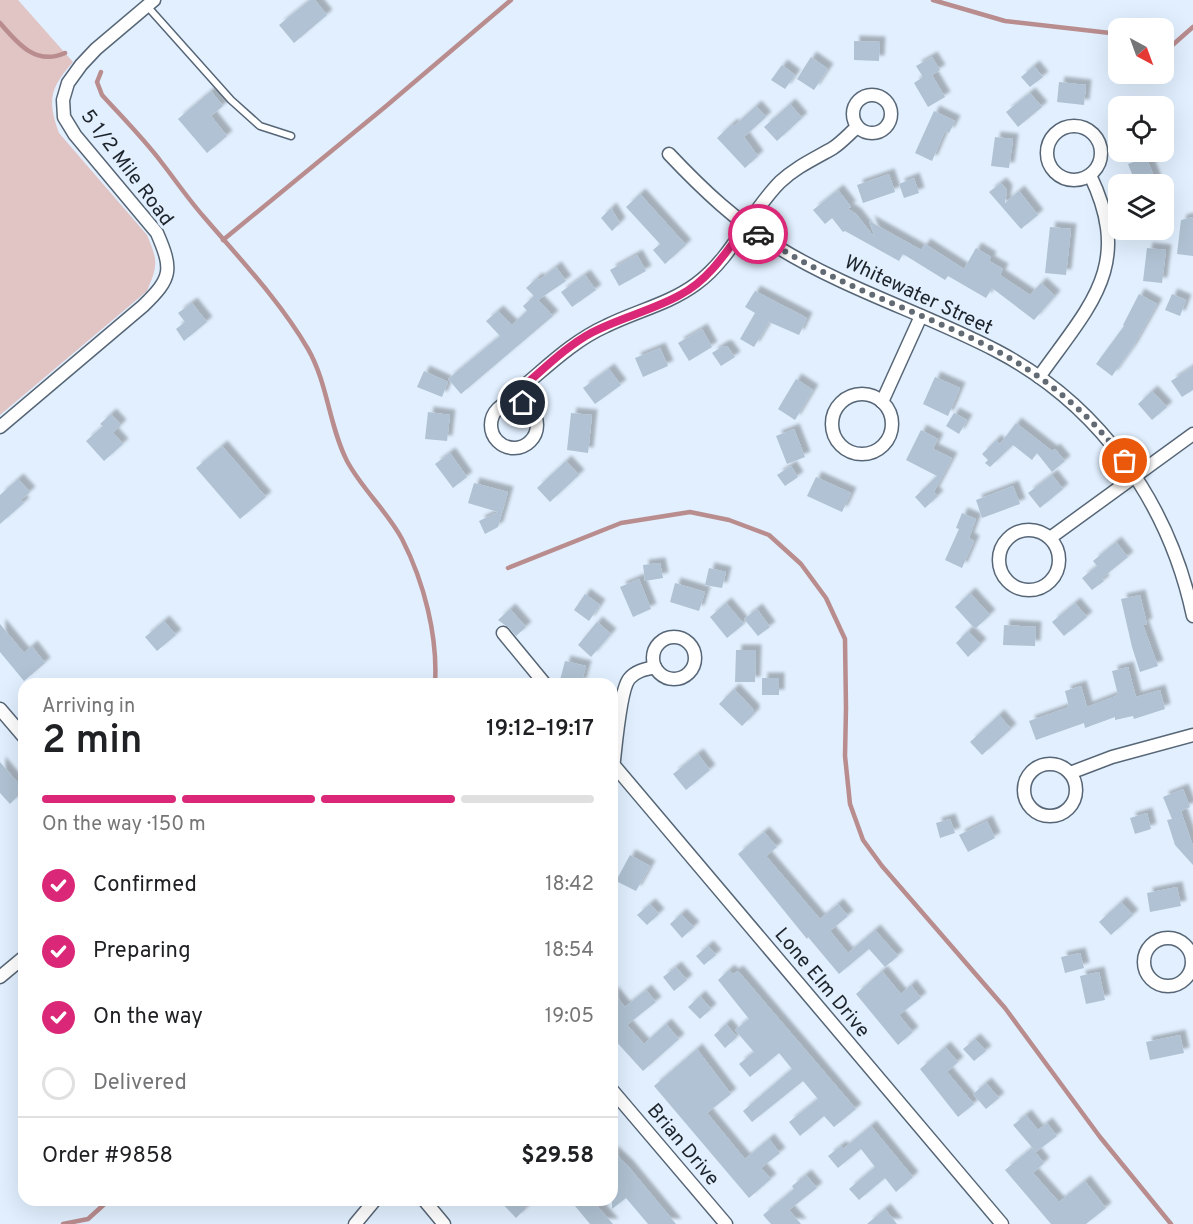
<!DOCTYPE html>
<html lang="en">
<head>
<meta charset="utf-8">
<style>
  body { margin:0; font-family:Overpass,sans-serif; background:#f6f6f6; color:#202124; height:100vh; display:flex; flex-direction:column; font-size:22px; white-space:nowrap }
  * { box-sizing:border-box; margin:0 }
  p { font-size:20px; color:#757577 }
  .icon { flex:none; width:33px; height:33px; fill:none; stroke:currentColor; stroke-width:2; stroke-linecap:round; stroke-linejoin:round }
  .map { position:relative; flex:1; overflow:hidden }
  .panel { position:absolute; left:18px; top:678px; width:600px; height:528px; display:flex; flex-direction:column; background:#fff; border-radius:18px; box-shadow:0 6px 24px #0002 }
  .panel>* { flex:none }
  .needle { width:39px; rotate:139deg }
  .tools { position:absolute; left:1108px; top:18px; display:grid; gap:12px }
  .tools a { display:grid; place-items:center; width:66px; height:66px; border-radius:12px; background:#fff; box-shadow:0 6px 24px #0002; font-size:30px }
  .pin { position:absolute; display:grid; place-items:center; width:51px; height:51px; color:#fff; margin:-26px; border:3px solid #fff; border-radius:50%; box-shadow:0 2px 6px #0007 }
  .courier { position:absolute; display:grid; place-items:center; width:60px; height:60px; margin:-30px; border:4px solid #db2777; border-radius:50%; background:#fff; color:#222; box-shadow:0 2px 8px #0007 }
  .overview em { font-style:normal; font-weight:600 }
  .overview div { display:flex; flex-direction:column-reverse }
  .overview { display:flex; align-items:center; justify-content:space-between; height:102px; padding:0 24px }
  h1 { font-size:39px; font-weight:600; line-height:45px }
  .bar { display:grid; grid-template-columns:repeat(4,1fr); gap:9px 6px; align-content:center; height:72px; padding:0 24px }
  .bar i { height:8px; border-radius:4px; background:#e0e0e0 }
  .bar .active { background:#db2777 }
  .bar p { grid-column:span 4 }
  .line { display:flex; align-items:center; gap:15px; padding:0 24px; border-top:2px solid #e0e0e0 }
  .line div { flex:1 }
  ol { padding:0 24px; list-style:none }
  li { display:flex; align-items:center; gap:18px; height:66px }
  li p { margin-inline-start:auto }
  li .icon { padding:6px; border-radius:50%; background:#db2777; color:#fff; stroke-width:4 }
  li:last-child { color:#757577 }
  li i { width:33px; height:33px; border:3px solid #e0e0e0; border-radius:50% }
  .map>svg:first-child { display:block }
  .green { fill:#e1c4c4 }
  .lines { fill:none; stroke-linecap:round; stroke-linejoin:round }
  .stream { stroke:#b98c8e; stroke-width:4.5 }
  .building { fill:#b0c2d3; filter:url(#shadow) }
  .lane-casing { stroke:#576676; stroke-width:9 }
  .street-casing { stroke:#576676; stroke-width:15 }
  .lane { stroke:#fff; stroke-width:6 }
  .street { stroke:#fff; stroke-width:12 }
  .done { stroke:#626a74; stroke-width:6; stroke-dasharray:0 10.8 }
  .route { stroke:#db2777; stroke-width:8 }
  .labels { text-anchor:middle; stroke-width:6; stroke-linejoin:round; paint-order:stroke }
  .street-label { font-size:20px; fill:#1d232a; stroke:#e1effe }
</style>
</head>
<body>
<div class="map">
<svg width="1193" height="1224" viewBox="0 0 1193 1224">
  <defs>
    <filter id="shadow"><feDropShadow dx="5.5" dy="-5.5" stdDeviation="1.5" flood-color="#0004"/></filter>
  </defs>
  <rect width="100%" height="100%" fill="#e1effe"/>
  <!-- green -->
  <path class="green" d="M 0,0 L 18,0 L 73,62 C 50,88 47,100 59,133 L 147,235 C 158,261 158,265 147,291 L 0,415 Z"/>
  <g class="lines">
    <!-- stream -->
    <g class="stream">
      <polyline points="933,0 1005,21 1119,34"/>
      <path d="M 0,23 C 18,44 36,66 65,53"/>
      <polyline points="1164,47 1168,49 1193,27"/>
      <path d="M 101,72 L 97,82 L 102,95 C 122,117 144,139 162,163 C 176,181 189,200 204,217 C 240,259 280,301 308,349 C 328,384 329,426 347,461 C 362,489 387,511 402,539 C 424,582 438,636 435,684"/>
      <polyline points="223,240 385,107 511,0"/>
      <polyline points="508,568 621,523 690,512 729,520 769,535 801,564 826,598 845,639 846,708 845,756 850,804 863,840 882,866 1005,1008 1100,1137 1171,1224"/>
      <polyline points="63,1224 88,1219 109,1200"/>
    </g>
  </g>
  <!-- building -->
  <g class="building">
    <polygon points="310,0 315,0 327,15 294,43 279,25"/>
    <polygon points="854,41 880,42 879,61 854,60"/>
    <polygon points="811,57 828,69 814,90 797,79"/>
    <polygon points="932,57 940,70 932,75 945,97 928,107 914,83 923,77 916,66"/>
    <polygon points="782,65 795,75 785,89 771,80"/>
    <polygon points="1034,66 1043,77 1030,87 1021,77"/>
    <polygon points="1059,82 1086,85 1084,105 1057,102"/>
    <polygon points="211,91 223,106 211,116 227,136 207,153 178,119"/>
    <polygon points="1030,93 1042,107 1018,127 1006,112"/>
    <polygon points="790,104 802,118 777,141 764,127"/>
    <polygon points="756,106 766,117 744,137 758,156 745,168 717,138 732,124 734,126"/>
    <polygon points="934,111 955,121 949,133 945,131 932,161 915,153"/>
    <polygon points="995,137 1013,139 1009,168 991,166"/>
    <polygon points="1129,152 1144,152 1157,184 1136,184 1128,164 1134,162"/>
    <polygon points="889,174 895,192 863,203 857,185"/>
    <polygon points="914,178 919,193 904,198 899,184"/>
    <polygon points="1001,183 1007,190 1005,203 1019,191 1038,215 1021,229 989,192"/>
    <polygon points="838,190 851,207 847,208 856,214 875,238 869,221 921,250 925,244 964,269 976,248 991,257 989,261 1003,269 1000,275 1030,295 1041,283 1055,296 1034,320 992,288 986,298 948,276 945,280 903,254 899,261 845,231 843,232 832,218 825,224 813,210"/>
    <polygon points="640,194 686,245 665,264 653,250 660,244 626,207"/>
    <polygon points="611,208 620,223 612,231 601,218"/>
    <polygon points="1193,217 1193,256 1177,254 1181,220"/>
    <polygon points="1050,227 1071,229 1066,275 1045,273"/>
    <polygon points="1147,248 1166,250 1162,283 1143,281"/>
    <polygon points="637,255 646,271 619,286 610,270"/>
    <polygon points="556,267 566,281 538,300 553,316 461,394 448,379 500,336 486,321 498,311 512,325 527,311 523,306 534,296 526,288 537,278 539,280"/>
    <polygon points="585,275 596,290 572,307 561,292"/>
    <polygon points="755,291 807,318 799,335 769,322 754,347 740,339 755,313 745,307"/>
    <polygon points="1139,294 1157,304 1132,348 1112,376 1096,364 1124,326 1123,325"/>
    <polygon points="1172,294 1186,300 1180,316 1165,310"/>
    <polygon points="192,303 207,322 184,341 176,329 185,322 178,313"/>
    <polygon points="702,329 712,347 689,361 678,343"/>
    <polygon points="723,346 727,346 735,357 721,366 712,353"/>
    <polygon points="660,348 668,366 643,377 635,358"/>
    <polygon points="1193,367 1193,390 1182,397 1171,381"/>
    <polygon points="609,369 621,385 595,404 583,388"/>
    <polygon points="424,371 448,382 442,397 417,387"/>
    <polygon points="935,377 960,388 948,416 923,404"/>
    <polygon points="796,379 813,390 795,420 778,409"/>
    <polygon points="1152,391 1167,407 1152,420 1138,404"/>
    <polygon points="428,412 450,415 447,441 425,439"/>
    <polygon points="571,413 592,415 588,453 567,450"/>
    <polygon points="954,413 967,420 959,434 946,426"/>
    <polygon points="111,414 121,425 113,433 123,444 104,461 86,441 103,426 100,424"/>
    <polygon points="1016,423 1052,451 1055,449 1065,461 1052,472 1037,453 1032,460 1013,445 990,467 985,463 988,460 982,454 996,440 1000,444"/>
    <polygon points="794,429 805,457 787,464 776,436"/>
    <polygon points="921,430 938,439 933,449 952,458 934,492 938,496 925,508 915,497 937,476 906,460"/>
    <polygon points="222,446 266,497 240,519 196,468"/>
    <polygon points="450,453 467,477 453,488 435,464"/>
    <polygon points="566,461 579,475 550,502 537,488"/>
    <polygon points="791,466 798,477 785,486 777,475"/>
    <polygon points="1052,475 1063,489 1040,508 1028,493"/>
    <polygon points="816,477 851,493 842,512 807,496"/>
    <polygon points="18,479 30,492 21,500 24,503 0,524 0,495"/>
    <polygon points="474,483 508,492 498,527 485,534 479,521 498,512 468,503"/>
    <polygon points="1013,486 1020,504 982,518 976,500"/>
    <polygon points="962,513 976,519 969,538 974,541 962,568 945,560 959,529 956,528"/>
    <polygon points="1116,542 1128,557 1102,578 1104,581 1092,590 1082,578 1097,566 1093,561"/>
    <polygon points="660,563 663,578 645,581 643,565"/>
    <polygon points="709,568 726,572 722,588 705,585"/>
    <polygon points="639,579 651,609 633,617 620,587"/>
    <polygon points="675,583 705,592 699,611 670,602"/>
    <polygon points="970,593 990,615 975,629 955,607"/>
    <polygon points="585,594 600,605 589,621 574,610"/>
    <polygon points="1140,595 1147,624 1143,625 1158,666 1140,672 1132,647 1121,599"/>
    <polygon points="726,603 744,624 727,638 710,617"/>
    <polygon points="1075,603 1087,617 1064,636 1052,622"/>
    <polygon points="510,609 526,627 516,636 509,628 498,620"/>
    <polygon points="757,609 770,627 758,636 744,619"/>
    <polygon points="164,621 176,635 157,651 145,637"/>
    <polygon points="597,622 611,634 591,657 578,645"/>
    <polygon points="0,624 24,653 32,646 45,663 24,681 0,652"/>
    <polygon points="1004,625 1036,627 1035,646 1003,645"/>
    <polygon points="968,631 981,644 968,657 956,643"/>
    <polygon points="736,650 756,650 755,682 735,682"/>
    <polygon points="565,661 586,666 581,684 559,684"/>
    <polygon points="1128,667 1136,697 1160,690 1165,709 1134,719 1133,716 1115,720 1115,717 1085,728 1084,723 1036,740 1029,721 1069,707 1065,691 1081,686 1087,707 1118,695 1112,671"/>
    <rect x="762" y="678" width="17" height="17"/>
    <polygon points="734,689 754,710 754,714 742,726 719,704"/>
    <polygon points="999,715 1011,729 982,755 970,742"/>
    <polygon points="698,754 710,770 686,790 673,774"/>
    <polygon points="0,762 24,790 10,804 0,793"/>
    <polygon points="1183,789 1190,807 1181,811 1193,846 1193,865 1175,845 1167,820 1172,819 1163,797"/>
    <polygon points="1147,813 1151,829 1135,834 1130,818"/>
    <polygon points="950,819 955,833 940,838 936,823"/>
    <polygon points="987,821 995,838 968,852 959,835"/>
    <polygon points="764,832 777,847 766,856 820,919 838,904 848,916 830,931 848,953 875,930 898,956 885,967 869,949 839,974 808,937 807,939 738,854"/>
    <polygon points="630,855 650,866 636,891 616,881"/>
    <polygon points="1177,887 1181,906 1150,912 1147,893"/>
    <polygon points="1121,902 1133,915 1111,935 1099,922"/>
    <polygon points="650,904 659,914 647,925 637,915"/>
    <polygon points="681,914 694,927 682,938 670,924"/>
    <polygon points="708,946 716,955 704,965 696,956"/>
    <polygon points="1080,953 1084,968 1065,973 1061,957"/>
    <polygon points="676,967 687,980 674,991 663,977"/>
    <polygon points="729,970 733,974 738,971 856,1109 834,1127 824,1116 800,1136 789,1122 818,1099 803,1081 752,1122 743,1111 792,1069 779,1053 750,1077 739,1064 754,1052 735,1030 749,1019 718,980"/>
    <polygon points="882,971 901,994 911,985 921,998 899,1015 913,1032 898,1045 856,994"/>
    <polygon points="1099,972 1105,1000 1086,1004 1080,976"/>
    <polygon points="646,990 656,1002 627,1025 644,1044 666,1024 679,1039 643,1071 612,1037 612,991 625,1007"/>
    <polygon points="700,996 711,1009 700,1019 688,1007"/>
    <polygon points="726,1024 737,1037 725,1048 714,1035"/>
    <polygon points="1180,1035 1184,1053 1150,1060 1146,1042"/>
    <polygon points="975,1039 986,1051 974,1061 963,1049"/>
    <polygon points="945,1047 958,1062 947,1072 974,1104 958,1117 920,1069"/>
    <polygon points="697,1049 731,1094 707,1113 745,1159 769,1139 780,1153 761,1168 771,1179 749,1198 654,1086"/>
    <polygon points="986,1083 999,1098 986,1109 973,1094"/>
    <polygon points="1026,1115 1038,1130 1047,1123 1057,1136 1036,1152 1013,1125"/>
    <polygon points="871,1126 913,1177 896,1192 885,1178 859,1200 849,1189 875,1167 861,1149 838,1168 828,1156 841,1146 843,1149"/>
    <polygon points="1032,1148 1044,1163 1033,1173 1059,1202 1085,1181 1106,1208 1086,1224 1051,1224 1005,1170"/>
    <polygon points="612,1151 628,1166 676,1224 648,1224 626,1198 612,1209"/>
    <polygon points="806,1175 817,1188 789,1210 801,1224 771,1224 763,1215 794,1189 792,1186"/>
    <polygon points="499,1200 518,1200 526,1208 516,1218"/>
    <polygon points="570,1200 592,1200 613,1224 590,1224"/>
    <polygon points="885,1209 897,1224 867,1224"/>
  </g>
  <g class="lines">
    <!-- lane casing -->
    <g class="lane-casing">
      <polyline id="lane" points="147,6 231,100 260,126 291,136"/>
    </g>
    <!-- street casing -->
    <g class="street-casing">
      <g id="street">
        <circle cx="872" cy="114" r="19"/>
        <circle cx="1074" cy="153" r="27"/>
        <path d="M 669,154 C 703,190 737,222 779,248 C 848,290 926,314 997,351 C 1100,405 1169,503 1193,616"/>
        <path d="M 1039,377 C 1090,305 1134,266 1090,175"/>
        <circle cx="862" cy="424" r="30"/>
        <polyline points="882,402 921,316"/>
        <circle cx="514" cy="425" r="23"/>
        <path d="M 523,403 L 525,385 C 551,363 575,340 606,326 C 636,311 669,304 696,284 C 732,258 749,213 780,182 C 796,167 814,159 833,148 C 842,142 849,134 857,127"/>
        <path d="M 0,427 L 143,306 C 172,278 173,270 157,233 L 75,135 L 64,117 L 63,100 L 68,83 L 81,65 L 96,49 L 154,0"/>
        <circle cx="1029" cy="560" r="30"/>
        <polyline points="1050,538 1193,434"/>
        <polyline points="503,633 545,684"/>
        <circle cx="674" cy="658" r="21"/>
        <polyline points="0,709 24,737"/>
        <polyline points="612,763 1002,1224"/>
        <circle cx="1050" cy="790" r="26"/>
        <polyline points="1070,773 1112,757 1193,735"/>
        <path d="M 612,777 C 615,757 619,692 629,679 C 635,671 646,669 655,667"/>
        <circle cx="1168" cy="962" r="24"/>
        <polyline points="0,977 24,957"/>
        <polyline points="612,1090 726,1224"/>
        <polyline points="424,1200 444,1224"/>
        <polyline points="355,1224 375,1200"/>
      </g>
    </g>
    <!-- lane -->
    <use href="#lane" class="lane"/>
    <!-- street -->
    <use href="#street" class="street"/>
  </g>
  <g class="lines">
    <!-- done -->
    <path class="done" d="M 758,234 C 831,285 919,310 997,351 C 1047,378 1092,416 1125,461"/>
    <!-- route -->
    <path class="route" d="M 523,403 L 525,385 C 546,367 567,346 591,333 C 619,318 651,311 680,295 C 709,280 727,251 746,225 L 758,234"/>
  </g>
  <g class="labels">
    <!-- street labels -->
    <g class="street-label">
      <text transform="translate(128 167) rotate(53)" y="7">5 1/2 Mile Road</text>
      <text transform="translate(919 294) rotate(25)" y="7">Whitewater Street</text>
      <text transform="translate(823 982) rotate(50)" y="7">Lone Elm Drive</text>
      <text transform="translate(684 1144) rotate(50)" y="7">Brian Drive</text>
    </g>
  </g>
</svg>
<div class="tools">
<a><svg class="needle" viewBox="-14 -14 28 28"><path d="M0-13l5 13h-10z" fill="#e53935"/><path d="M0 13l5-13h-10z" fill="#757577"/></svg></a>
<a><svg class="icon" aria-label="locate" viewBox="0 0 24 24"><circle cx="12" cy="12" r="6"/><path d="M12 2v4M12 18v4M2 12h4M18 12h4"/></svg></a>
<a><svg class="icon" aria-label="layers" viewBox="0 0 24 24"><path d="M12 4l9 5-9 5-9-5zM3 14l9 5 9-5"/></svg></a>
</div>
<div class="pin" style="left:1125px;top:461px;background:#ea580c"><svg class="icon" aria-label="bag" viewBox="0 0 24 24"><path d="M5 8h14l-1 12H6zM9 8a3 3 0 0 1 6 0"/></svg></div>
<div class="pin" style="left:523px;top:403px;background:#1f2937"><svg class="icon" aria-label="home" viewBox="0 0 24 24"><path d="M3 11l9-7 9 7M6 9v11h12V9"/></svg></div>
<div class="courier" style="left:758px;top:234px"><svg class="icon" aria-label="car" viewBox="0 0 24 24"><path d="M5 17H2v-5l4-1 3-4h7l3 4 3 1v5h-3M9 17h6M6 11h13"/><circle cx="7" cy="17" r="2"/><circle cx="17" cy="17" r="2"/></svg></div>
<section class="panel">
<div class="overview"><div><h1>2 min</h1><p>Arriving in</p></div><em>19:12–19:17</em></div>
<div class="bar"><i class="active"></i><i class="active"></i><i class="active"></i><i></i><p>On the way · 150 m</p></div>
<ol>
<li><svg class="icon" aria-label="check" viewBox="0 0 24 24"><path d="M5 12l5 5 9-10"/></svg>Confirmed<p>18:42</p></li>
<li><svg class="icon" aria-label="check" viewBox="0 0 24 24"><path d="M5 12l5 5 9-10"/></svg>Preparing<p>18:54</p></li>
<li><svg class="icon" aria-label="check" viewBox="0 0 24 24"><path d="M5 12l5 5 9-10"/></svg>On the way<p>19:05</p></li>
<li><i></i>Delivered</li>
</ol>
<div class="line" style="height:78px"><div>Order #9858</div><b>$29.58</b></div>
</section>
</div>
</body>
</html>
